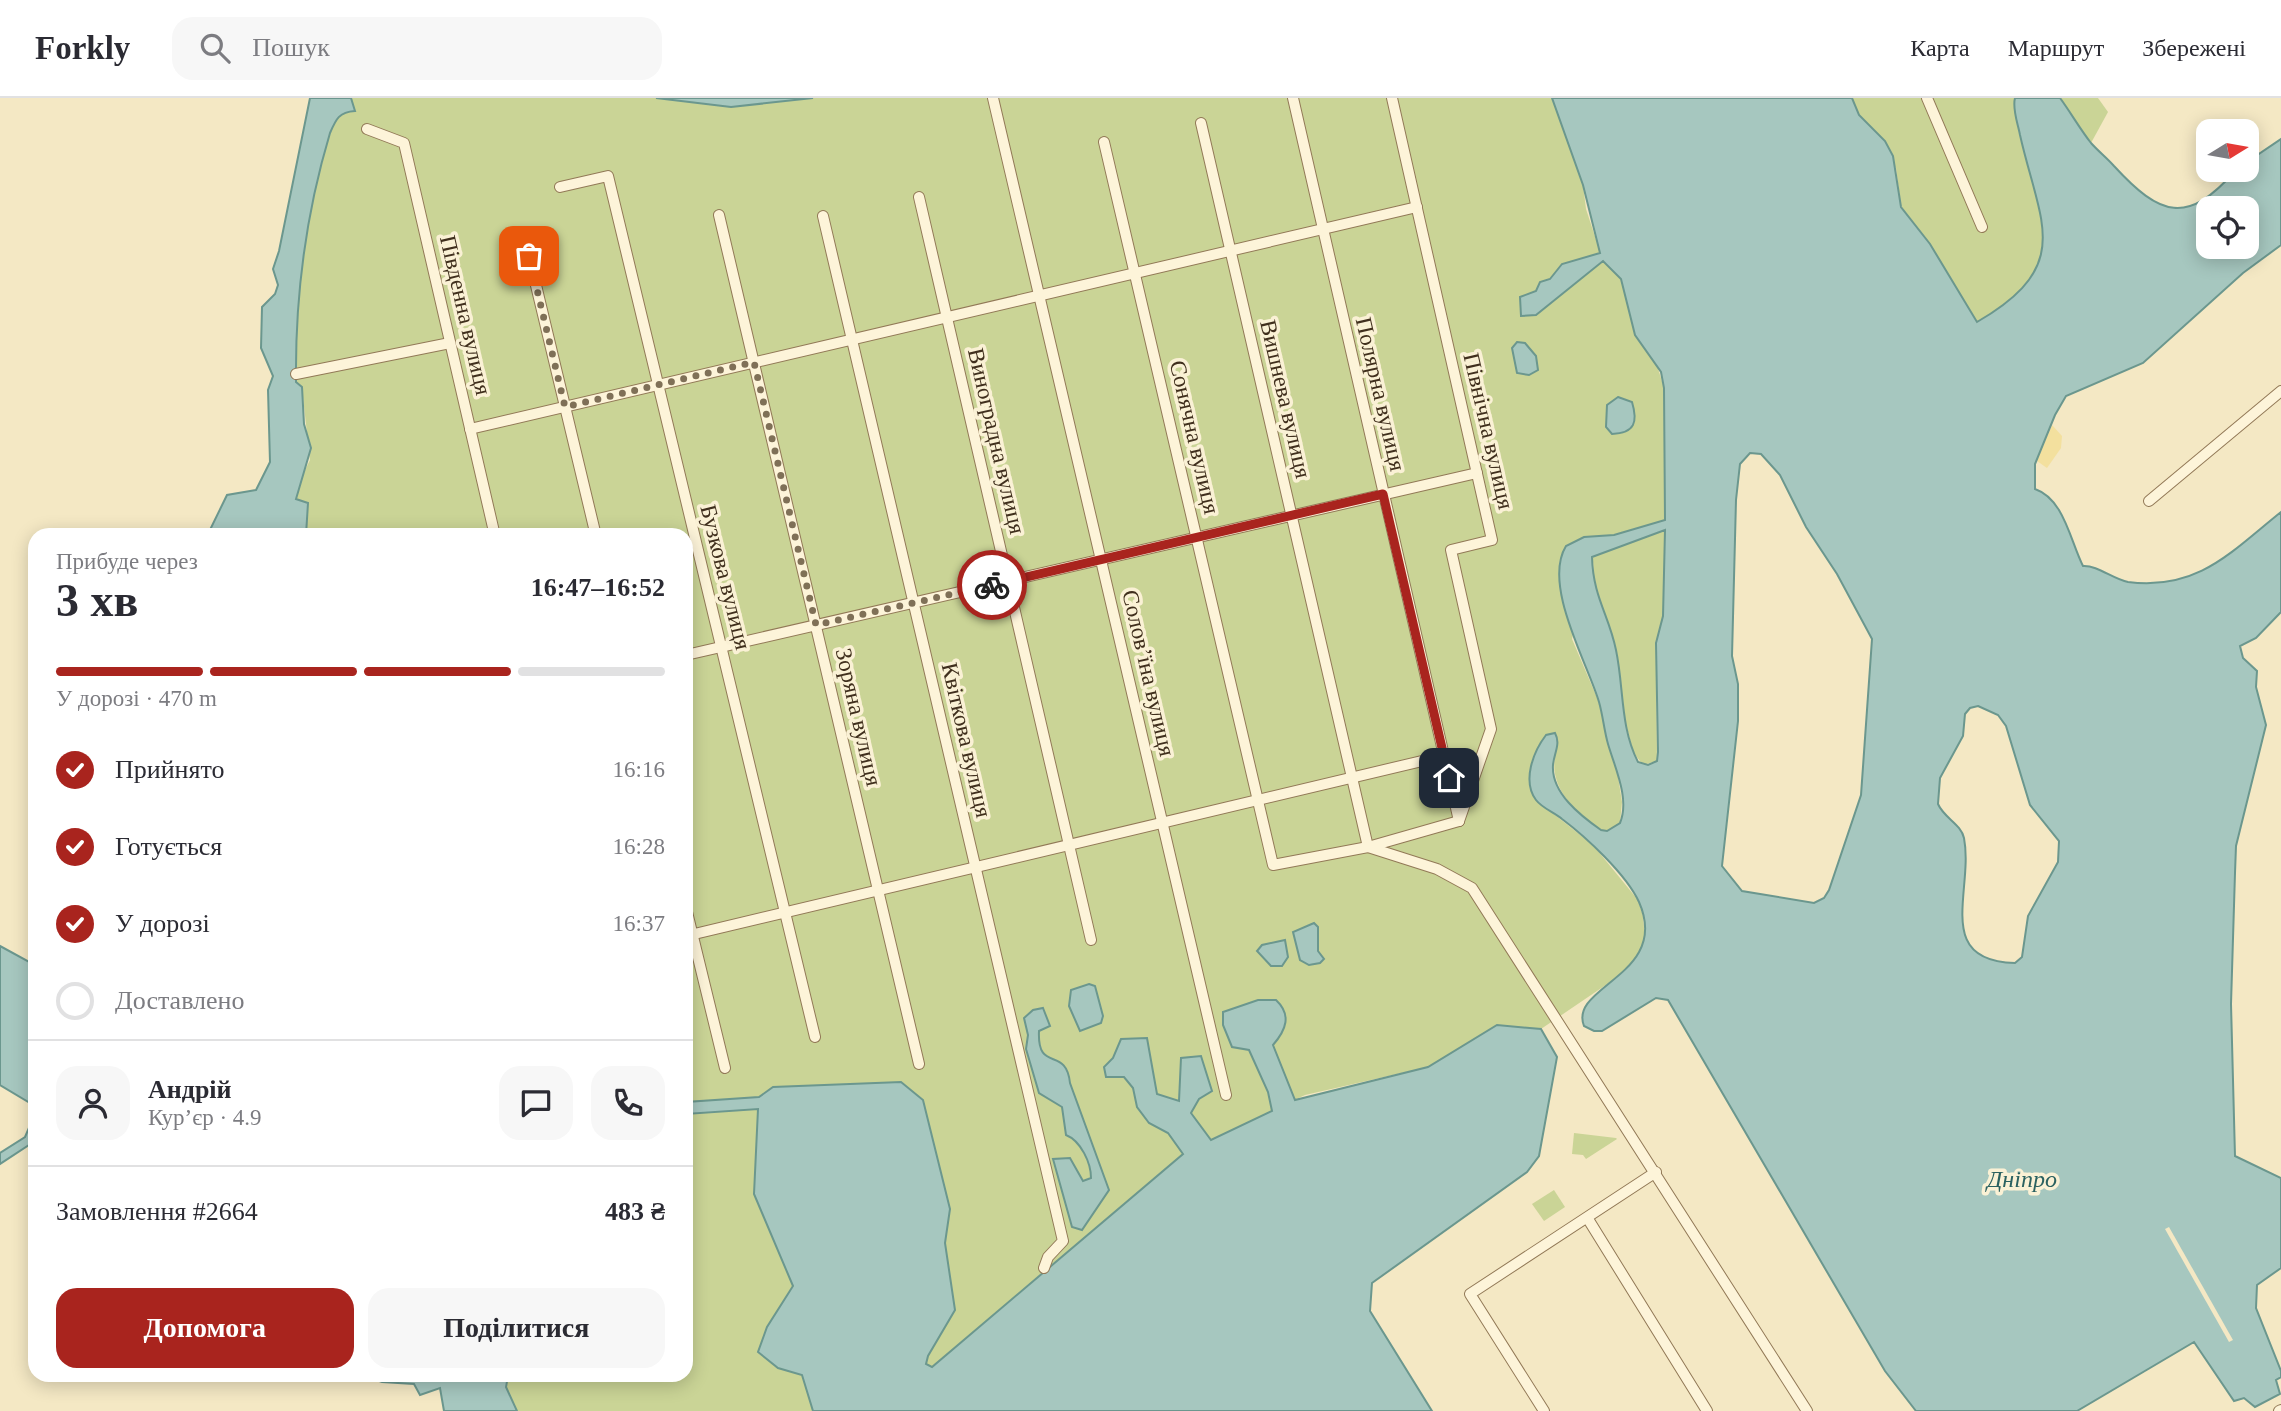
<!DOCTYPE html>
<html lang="uk">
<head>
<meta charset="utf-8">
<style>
  body { margin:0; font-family:Georgia,serif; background:#f7f7f7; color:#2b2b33; height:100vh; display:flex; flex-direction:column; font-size:26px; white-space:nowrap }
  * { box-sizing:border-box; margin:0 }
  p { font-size:23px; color:#7c7c81 }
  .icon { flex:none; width:38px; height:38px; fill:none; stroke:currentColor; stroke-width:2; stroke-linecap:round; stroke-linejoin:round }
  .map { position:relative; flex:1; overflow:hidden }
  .sheet { position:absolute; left:28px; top:430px; width:665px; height:854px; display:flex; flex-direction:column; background:#fff; border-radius:21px; box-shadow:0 4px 18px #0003 }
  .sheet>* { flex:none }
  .needle { width:46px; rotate:79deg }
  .controls { position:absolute; left:2196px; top:21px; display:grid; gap:14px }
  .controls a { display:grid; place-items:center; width:63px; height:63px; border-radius:14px; background:#fff; box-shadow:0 4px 18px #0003; font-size:35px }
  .pin { position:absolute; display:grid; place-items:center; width:60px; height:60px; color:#fff; margin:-30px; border-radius:14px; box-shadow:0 4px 10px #0006 }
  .courier { position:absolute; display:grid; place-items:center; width:70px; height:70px; margin:-35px; border:5px solid #a9241e; border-radius:50%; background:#fff; color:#222; box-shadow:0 2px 9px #0007 }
  .head em { font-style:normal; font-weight:800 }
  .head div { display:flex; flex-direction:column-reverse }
  .head { display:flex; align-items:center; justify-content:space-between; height:119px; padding:0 28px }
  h1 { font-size:46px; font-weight:800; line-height:52px }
  .bar { display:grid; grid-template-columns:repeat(4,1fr); gap:10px 7px; align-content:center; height:84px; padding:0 28px }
  .bar i { height:9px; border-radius:5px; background:#e1e1e2 }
  .bar .selected { background:#a9241e }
  .bar p { grid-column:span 4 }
  .line { display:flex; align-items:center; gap:18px; padding:0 28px; border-top:2px solid #e1e1e2 }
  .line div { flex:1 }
  .round { display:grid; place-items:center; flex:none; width:74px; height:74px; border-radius:21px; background:#f7f7f7 }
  ol { padding:0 28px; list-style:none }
  li { display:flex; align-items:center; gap:21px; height:77px }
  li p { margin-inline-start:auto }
  li .icon { padding:7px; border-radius:50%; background:#a9241e; color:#fff; stroke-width:4 }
  li:last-child { color:#7c7c81 }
  li i { width:38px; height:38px; border:4px solid #e1e1e2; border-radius:50% }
  .button { display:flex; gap:14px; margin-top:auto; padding:14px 28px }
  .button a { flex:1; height:80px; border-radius:21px; background:#a9241e; color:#fff; font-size:28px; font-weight:800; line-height:80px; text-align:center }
  .button a+a { background:#f7f7f7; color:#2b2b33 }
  header { display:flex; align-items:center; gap:42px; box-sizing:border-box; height:98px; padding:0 35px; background:#fff; border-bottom:2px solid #e1e1e2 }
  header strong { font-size:33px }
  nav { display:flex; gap:38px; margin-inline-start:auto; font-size:24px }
  .search { width:490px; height:63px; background:#f7f7f7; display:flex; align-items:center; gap:18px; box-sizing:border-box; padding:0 24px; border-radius:21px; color:#7c7c81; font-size:26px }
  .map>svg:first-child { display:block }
  .green { fill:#cad496 }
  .sand { fill:#f3e09e }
  .water { fill:#a6c7bf; stroke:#6b978e; stroke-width:2; fill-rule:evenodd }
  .pier { fill:#f4e8c4 }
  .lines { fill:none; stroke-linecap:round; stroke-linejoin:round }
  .minor-casing { stroke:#927957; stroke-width:12 }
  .minor { stroke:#fdf4d9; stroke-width:10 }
  .done { stroke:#7f7057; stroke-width:7; stroke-dasharray:0 12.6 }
  .route { stroke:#a9241e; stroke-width:9 }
  .labels { text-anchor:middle; stroke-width:7; stroke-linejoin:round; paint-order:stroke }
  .street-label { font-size:23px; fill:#402f1d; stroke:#faf1d5 }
  .water-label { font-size:24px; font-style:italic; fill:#2a6160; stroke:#faf1d5 }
</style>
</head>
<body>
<header>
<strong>Forkly</strong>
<div class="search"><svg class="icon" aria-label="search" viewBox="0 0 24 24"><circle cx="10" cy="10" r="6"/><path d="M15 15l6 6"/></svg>Пошук</div>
<nav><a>Карта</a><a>Маршрут</a><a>Збережені</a></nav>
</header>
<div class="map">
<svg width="2281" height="1313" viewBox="0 0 2281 1313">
  <rect width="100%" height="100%" fill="#f4e8c4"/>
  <!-- green -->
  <g class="green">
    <path d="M 351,0 L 656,0 L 731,9 L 813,0 L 1552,0 L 1583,87 L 1586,111 L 1603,163 L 1621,181 L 1635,237 L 1656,264 L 1664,290 L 1666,432 L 1663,518 L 1656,545 L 1657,663 L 1643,667 L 1633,654 L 1623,613 L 1617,554 L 1595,493 L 1592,449 L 1572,541 L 1598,602 L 1616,666 L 1622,704 L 1620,725 L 1607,733 L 1601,732 C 1571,711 1544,685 1558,646 L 1534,656 L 1530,677 L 1536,702 L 1593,747 L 1638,802 L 1643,818 L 1645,842 L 1637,861 L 1619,878 L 1541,931 L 1497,927 L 1428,969 L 1305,997 L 1184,1055 L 932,1269 L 926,1266 L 928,1258 L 955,1212 L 945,1145 L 950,1111 L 759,999 L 754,1096 L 794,1188 L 767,1229 L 778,1270 L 802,1277 L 813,1313 L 517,1313 L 506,1289 L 508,1278 L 686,1278 L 686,438 L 306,437 L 308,405 L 296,402 L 301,380 L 310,362 L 302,290 L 296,284 C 295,200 306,116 330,35 C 336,21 339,14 355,13 Z"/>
    <path d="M 1852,0 L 2015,0 C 2012,11 2018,26 2020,37 C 2040,126 2075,167 1977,224 L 1930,146 L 1901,108 L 1896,70 L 1859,17 Z"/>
    <polygon points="2060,0 2098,0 2108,14 2091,45"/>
    <polygon points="1574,1035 1616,1040 1617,1041 1586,1061 1583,1057 1572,1056"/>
    <polygon points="1554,1092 1565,1109 1544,1123 1532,1106"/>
  </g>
  <!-- sand -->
  <polygon class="sand" points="2052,327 2062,338 2061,350 2047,370 2037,363"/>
  <!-- water -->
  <g class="water">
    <path d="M 310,0 L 351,0 L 355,13 C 339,14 336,21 330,35 C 306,115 295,200 296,284 L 302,289 L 304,326 L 311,350 L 296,401 L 308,405 L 306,437 L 207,438 L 227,397 L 256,392 L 270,364 L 268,292 L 273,278 L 261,250 L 262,209 L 275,196 L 278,187 L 273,171 L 279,153 Z"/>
    <polygon points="656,0 813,0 731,9"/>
    <path d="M 1552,0 L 1852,0 L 1859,17 L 1885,43 L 1893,58 L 1901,109 L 1930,146 L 1977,224 C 2075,167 2040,126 2020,37 C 2018,26 2012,11 2015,0 L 2060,0 C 2071,15 2080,31 2091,45 C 2098,53 2107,60 2114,68 C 2160,118 2187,128 2236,72 L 2247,72 L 2247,64 L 2281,41 L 2281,147 L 2243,175 L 2143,265 L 2066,298 L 2055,317 L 2035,366 L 2035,391 C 2064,401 2070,442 2083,468 C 2097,467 2113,481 2128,484 C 2198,493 2232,453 2281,414 L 2281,514 L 2256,540 L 2240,548 L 2243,560 L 2257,573 L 2256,589 L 2266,627 L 2236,748 L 2235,775 L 2231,906 L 2235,1058 L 2281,1080 L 2281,1170 L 2257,1187 L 2256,1210 L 2281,1273 L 2281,1279 L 2276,1282 L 2280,1296 L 2255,1309 L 2244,1300 L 2234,1303 L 2194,1244 L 2077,1313 L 1916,1313 L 1885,1273 L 1668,902 L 1656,900 L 1602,933 L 1594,933 L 1584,928 C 1568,888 1671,877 1639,804 C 1626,776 1586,739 1562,721 C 1555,715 1542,710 1536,702 C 1522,683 1533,654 1546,637 L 1555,635 C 1561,646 1554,655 1553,667 C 1551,695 1581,718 1601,732 L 1607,733 L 1620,725 C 1630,701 1615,670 1608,646 C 1604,632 1603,618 1599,604 C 1588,566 1542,487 1566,448 L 1584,439 L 1614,437 L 1665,422 L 1664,290 L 1661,274 L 1635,237 L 1621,181 L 1603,163 L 1536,217 L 1521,218 L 1520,199 L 1536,193 L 1540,184 L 1550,181 L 1562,166 L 1600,155 L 1583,87 ZM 2208,110 L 2247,110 L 2247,149 L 2208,149 ZM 1750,355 L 1761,356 L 1780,377 L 1806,429 L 1837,476 L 1872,541 L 1861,697 L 1829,792 L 1824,800 L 1814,805 L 1742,793 L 1722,768 L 1738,623 L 1738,586 L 1732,558 L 1736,402 L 1740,366 ZM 1665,432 L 1663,518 L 1656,545 L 1658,654 L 1657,663 L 1648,667 L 1638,664 C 1620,629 1624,590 1616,552 C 1609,517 1593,499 1592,459 ZM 1978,608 L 1998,617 L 2006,628 L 2030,707 L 2059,743 L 2058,764 L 2028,818 L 2022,859 L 2015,865 C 1933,863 1974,792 1964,740 C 1961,726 1944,720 1938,706 L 1940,680 L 1963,638 L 1965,616 L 1970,610 Z"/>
    <polygon points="1517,244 1525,245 1536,258 1538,272 1529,277 1517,275 1512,250"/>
    <path d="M 1618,299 L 1632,304 C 1638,324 1635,335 1612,336 L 1606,329 L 1607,307 Z"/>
    <polygon points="1314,825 1318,829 1318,853 1324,861 1320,865 1309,867 1300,862 1293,834"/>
    <polygon points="1285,842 1288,859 1282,868 1271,868 1257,853 1262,847"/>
    <polygon points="0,848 35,867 35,1008 0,987"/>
    <polygon points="1089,886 1095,888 1103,918 1101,925 1080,933 1069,908 1071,892"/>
    <path d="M 1258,902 L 1276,902 C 1292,917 1286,932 1273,947 L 1295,1002 L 1428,969 L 1497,927 L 1541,931 L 1557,959 L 1539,1058 L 1527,1074 L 1372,1185 L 1370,1213 L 1432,1313 L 813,1313 L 802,1277 L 778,1270 L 758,1254 L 767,1229 L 793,1188 L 754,1096 L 758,1011 L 686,1016 L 686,1004 L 759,999 L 773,989 L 901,984 L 923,1002 L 950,1111 L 945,1145 L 955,1212 L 928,1258 L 926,1266 L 932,1269 L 1183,1056 L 1168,1035 L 1149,1025 L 1137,1009 L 1133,990 L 1124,979 L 1106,979 L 1104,969 L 1113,960 L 1121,941 L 1147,940 L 1157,996 L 1179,1003 L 1181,960 L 1201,958 L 1212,993 L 1199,1001 L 1191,1015 L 1211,1042 L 1272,1013 L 1268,994 L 1249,952 L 1232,949 L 1223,927 L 1223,914 Z"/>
    <path d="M 1043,910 L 1050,928 L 1039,933 C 1037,976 1066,947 1070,985 L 1109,1092 L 1082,1132 L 1072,1129 L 1053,1061 L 1070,1060 L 1083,1083 L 1091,1080 C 1091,1065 1081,1043 1066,1037 L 1062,1009 L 1039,995 L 1026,951 L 1028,937 L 1024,920 L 1033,912 Z"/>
    <polygon points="35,1016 35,1043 0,1066 0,1055 25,1039"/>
    <polygon points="365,1278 508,1278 506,1289 517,1313 444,1313 440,1290 420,1297 414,1286 382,1284"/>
  </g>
  <!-- pier -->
  <polygon class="pier" points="2169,1129 2233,1242 2229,1244 2165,1131"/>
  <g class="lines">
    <!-- minor casing -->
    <g class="minor-casing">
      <g id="minor">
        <polyline points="993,0 1226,997"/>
        <polyline points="1293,0 1459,723"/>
        <polyline points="1392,0 1492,442 1451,452 1491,631 1459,723"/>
        <polyline points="1927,0 1982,129"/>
        <polyline points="1201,25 1368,749 1437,771 1472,790 1807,1313"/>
        <polyline points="367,31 404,45 495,438"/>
        <polyline points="1104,44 1273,767 1368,749 1459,723"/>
        <polyline points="560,89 608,78 815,939"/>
        <polyline points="919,99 1091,842"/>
        <polyline points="719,117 919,966"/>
        <polyline points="823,118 1063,1143 1048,1159 1044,1170"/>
        <polyline points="529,158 596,438"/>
        <polyline points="296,276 450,245"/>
        <polyline points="470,331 1417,109"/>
        <polyline points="2149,403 2281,293"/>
        <polyline points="686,557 1477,375"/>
        <polyline points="686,810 725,970"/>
        <polyline points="686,838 1443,658"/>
        <polyline points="1588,1121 1707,1313"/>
        <polyline points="1544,1313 1470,1196 1656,1074"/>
        <polyline points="2279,1313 2281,1312"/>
      </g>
    </g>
    <!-- minor -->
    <use href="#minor" class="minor"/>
  </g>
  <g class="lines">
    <!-- done -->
    <polyline class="done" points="529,158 565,309 754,264 816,527 992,487"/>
    <!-- route -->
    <polyline class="route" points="992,487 1383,396 1449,680"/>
  </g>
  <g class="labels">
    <!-- street labels -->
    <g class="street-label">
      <text transform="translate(466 217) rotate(77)" y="8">Південна вулиця</text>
      <text transform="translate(1381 296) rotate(77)" y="8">Полярна вулиця</text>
      <text transform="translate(1286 301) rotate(77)" y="8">Вишнева вулиця</text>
      <text transform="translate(1489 333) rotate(77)" y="8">Північна вулиця</text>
      <text transform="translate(1195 339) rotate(77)" y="8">Сонячна вулиця</text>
      <text transform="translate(997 343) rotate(77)" y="8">Виноградна вулиця</text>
      <text transform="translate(726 479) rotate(76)" y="8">Бузкова вулиця</text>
      <text transform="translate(1149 575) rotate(77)" y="8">Соловʼїна вулиця</text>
      <text transform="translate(859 619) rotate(77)" y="8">Зоряна вулиця</text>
      <text transform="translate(967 642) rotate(77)" y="8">Квіткова вулиця</text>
    </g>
    <!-- water labels -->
    <g class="water-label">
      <text x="2022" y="1089">Дніпро</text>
    </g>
  </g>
</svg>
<div class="controls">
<a><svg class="needle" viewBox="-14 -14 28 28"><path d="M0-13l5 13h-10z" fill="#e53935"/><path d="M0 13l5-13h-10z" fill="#7c7c81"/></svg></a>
<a><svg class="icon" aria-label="locate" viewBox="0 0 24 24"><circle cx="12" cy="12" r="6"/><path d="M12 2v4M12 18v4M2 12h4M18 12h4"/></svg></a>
</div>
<div class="pin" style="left:529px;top:158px;background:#ea580c"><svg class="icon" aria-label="bag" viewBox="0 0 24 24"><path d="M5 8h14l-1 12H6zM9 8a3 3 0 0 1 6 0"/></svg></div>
<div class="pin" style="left:1449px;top:680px;background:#1f2937"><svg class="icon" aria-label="home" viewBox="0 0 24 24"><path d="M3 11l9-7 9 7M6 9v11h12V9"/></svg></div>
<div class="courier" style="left:992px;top:487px"><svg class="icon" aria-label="bike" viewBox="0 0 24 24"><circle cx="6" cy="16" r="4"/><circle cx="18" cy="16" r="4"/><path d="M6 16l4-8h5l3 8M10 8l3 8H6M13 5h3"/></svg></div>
<section class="sheet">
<div class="head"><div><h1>3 хв</h1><p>Прибуде через</p></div><em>16:47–16:52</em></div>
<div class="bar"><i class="selected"></i><i class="selected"></i><i class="selected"></i><i></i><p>У дорозі · 470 m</p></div>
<ol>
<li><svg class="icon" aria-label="check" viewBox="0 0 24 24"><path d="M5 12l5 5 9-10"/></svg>Прийнято<p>16:16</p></li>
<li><svg class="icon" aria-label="check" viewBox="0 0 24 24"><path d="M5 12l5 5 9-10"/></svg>Готується<p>16:28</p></li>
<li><svg class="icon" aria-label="check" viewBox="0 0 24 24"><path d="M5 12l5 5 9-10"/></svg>У дорозі<p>16:37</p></li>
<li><i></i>Доставлено</li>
</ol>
<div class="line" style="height:126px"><a class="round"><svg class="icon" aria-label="person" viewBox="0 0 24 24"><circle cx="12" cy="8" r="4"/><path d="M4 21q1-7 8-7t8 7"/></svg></a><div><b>Андрій</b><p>Кур’єр · 4.9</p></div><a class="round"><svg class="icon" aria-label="chat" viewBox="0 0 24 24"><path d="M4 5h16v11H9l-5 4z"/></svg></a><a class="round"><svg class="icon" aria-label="phone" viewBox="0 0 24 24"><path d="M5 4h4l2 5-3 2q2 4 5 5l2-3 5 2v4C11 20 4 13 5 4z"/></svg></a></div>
<div class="line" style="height:91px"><div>Замовлення #2664</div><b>483 ₴</b></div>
<div class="button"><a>Допомога</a><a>Поділитися</a></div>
</section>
</div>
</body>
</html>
